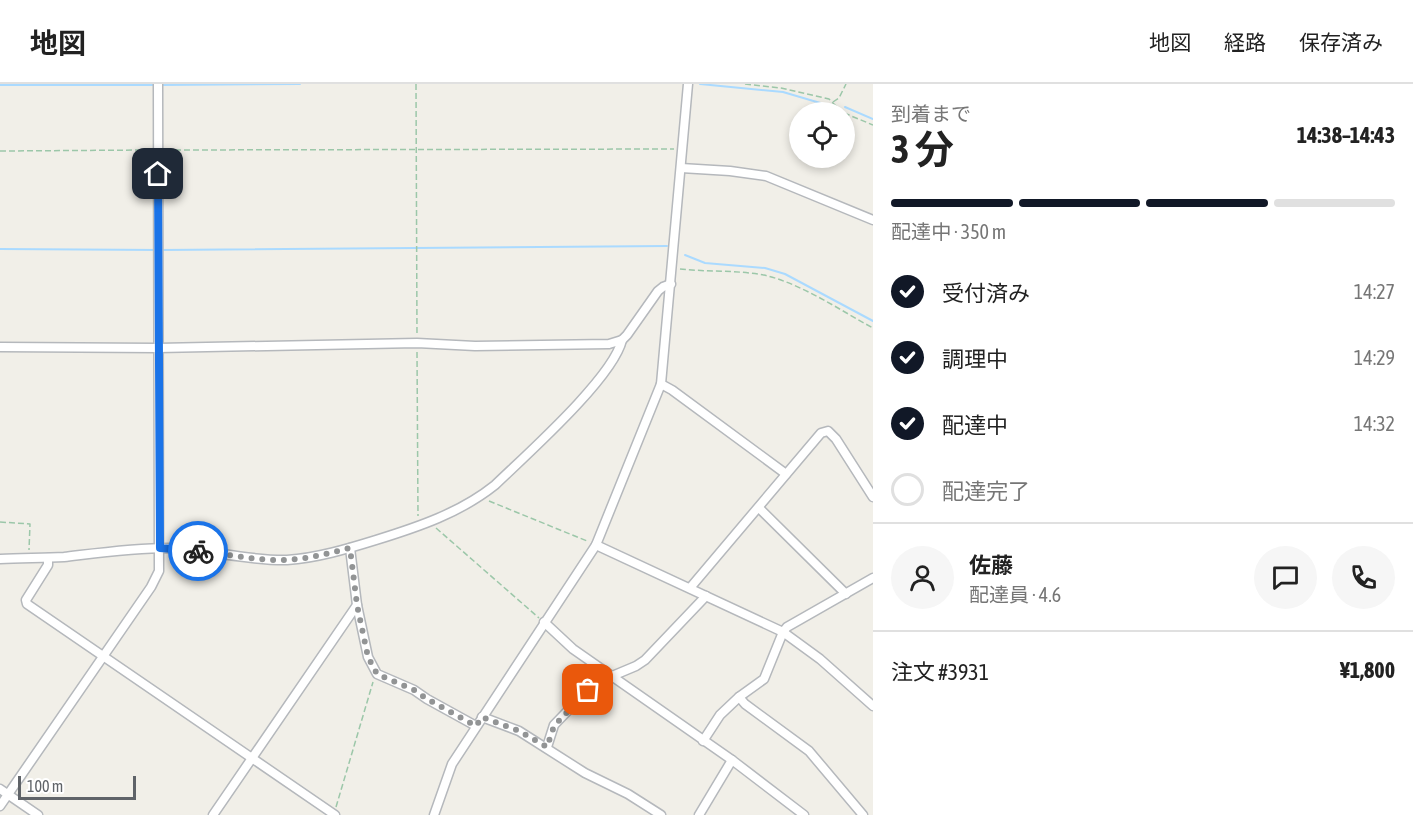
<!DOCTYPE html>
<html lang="ja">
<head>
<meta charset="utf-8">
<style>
  body { margin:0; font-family:"Asap Condensed","Noto Sans JP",sans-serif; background:#f6f6f6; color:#222; height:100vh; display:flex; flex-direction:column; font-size:22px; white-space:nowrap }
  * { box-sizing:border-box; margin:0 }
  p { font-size:20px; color:#767676 }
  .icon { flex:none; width:33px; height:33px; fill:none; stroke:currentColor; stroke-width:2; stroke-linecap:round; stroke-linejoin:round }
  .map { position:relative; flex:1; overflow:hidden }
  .drawer { display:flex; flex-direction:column; background:#fff; width:540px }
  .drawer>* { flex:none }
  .buttons { position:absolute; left:789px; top:18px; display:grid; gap:12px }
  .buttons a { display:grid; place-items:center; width:66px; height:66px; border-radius:50%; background:#fff; box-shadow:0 3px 9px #0003; font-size:30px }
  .scale { position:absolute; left:18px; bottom:15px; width:118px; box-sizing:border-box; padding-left:6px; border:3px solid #5f6368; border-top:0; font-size:16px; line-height:21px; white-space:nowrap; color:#5f6368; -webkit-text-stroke:4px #fff; paint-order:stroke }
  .pin { position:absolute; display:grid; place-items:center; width:51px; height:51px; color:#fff; margin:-26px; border-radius:12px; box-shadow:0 3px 9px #0006 }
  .courier { position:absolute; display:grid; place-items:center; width:60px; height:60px; margin:-30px; border:4px solid #1a73e8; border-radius:50%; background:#fff; color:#222; box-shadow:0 2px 8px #0007 }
  .headline em { font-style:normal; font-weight:700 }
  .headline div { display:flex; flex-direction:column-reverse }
  .headline { display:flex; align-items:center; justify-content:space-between; height:102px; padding:0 18px }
  h1 { font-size:39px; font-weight:700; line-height:45px }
  .bar { display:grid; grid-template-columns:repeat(4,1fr); gap:9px 6px; align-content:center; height:72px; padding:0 18px }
  .bar i { height:8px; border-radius:4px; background:#e0e0e0 }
  .bar .on { background:#111827 }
  .bar p { grid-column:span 4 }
  .line { display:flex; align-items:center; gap:15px; padding:0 18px; border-top:2px solid #e0e0e0 }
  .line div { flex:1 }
  .round { display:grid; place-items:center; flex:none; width:63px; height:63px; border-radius:32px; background:#f6f6f6 }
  ol { padding:0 18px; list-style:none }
  li { display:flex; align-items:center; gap:18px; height:66px }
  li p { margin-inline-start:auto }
  li .icon { padding:6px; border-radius:50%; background:#111827; color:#fff; stroke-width:4 }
  li:last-child { color:#767676 }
  li i { width:33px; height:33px; border:3px solid #e0e0e0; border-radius:50% }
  header { display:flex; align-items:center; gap:36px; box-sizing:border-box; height:84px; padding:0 30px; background:#fff; border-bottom:2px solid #e0e0e0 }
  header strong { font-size:28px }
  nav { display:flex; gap:33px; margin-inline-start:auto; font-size:21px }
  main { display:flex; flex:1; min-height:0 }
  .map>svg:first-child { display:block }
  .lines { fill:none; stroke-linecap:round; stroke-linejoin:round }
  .stream { stroke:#aadaff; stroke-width:2 }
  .minor-casing { stroke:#b5b8bc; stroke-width:11 }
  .path { stroke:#9cc7a9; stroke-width:1.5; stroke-dasharray:6 3; stroke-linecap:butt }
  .minor { stroke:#fff; stroke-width:8 }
  .done { stroke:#929495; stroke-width:6; stroke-dasharray:0 10.8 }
  .route { stroke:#1a73e8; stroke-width:8 }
</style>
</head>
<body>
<header>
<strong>地図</strong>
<nav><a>地図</a><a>経路</a><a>保存済み</a></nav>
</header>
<main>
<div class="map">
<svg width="873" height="731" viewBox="0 0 873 731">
  <rect width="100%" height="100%" fill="#f1efe8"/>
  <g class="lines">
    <!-- stream -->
    <g class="stream">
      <polyline points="700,0 783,8 827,21"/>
      <polyline points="0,1 156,1"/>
      <polyline points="162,1 300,0"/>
      <polyline points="845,23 873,35"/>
      <polyline points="0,165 161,166 667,162"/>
      <polyline points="685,171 705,179 765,184 785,190 873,237"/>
    </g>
    <!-- minor casing -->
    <g class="minor-casing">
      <g id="minor">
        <polyline points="681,84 730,87 766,92 873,136"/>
        <polyline points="0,263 158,264 417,259 475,262 609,260 622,256 627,251 658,207 663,203 671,200"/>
        <polyline points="661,300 672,306 786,390"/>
        <polyline points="759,424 846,510"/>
        <polyline points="596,461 783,548 820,575 873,622"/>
        <polyline points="350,464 357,521 368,573 377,590 414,606 427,615 476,642"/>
        <polyline points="48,474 48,481 26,516 27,520 335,731"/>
        <path d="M 0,475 C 21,474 43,474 64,473 C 98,469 134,464 168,464 C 208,465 247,477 287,476 C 317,474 347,465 376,456 C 418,443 460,429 495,401 C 526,371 613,294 622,256"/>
        <polyline points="690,504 821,349 828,347 836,355 873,413"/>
        <polyline points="544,538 573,565 732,676 804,731"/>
        <polyline points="739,613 745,620 809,667 863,731"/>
        <polyline points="482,633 519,647 585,689 628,710 661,731"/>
        <polyline points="703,657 720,631 739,613 764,595 783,548 787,543 873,494"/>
        <polyline points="547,663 554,641 582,612 605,595 636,582 645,576 706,512"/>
        <polyline points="0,705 38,731"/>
        <polyline points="0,722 151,503 159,487 158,0"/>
        <polyline points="213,731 357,521"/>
        <polyline points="434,731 452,680 596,461 661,300 688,0"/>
        <polyline points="699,731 732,676"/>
      </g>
    </g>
    <!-- path -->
    <g class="path">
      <polyline points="416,0 417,252"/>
      <polyline points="745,0 781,4 829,15 842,28"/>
      <polyline points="833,18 839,14 846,0"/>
      <polyline points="844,29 873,41"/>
      <polyline points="166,66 674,65"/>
      <polyline points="0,67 149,66"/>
      <path d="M 680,185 C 707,188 737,186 764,191 C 802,200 838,225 873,244"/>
      <polyline points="417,268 418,432"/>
      <polyline points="489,417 587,457"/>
      <polyline points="0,438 30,440 29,466"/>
      <polyline points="436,444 539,534"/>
      <polyline points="336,723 373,598"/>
    </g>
    <!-- minor -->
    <use href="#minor" class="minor"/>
  </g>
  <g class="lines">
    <!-- done -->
    <path class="done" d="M 198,467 C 227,470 257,477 286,476 C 308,475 329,469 350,464 L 357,521 L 368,573 L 377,590 L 414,606 L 427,615 L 476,642 L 482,633 L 519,647 L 547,663 L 554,642 L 588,606"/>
    <!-- route -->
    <polyline class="route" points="158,90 160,464 198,467"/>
  </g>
</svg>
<div class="buttons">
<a><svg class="icon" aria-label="locate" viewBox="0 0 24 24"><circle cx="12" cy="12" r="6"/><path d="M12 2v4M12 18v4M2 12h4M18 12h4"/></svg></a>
</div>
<div class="scale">100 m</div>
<div class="pin" style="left:588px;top:606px;background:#ea580c"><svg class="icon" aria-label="bag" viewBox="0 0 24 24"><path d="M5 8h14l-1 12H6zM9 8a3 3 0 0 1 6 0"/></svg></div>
<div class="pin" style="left:158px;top:90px;background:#1f2937"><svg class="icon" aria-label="home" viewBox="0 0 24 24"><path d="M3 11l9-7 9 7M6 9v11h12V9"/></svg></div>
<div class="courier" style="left:198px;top:467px"><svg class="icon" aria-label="bike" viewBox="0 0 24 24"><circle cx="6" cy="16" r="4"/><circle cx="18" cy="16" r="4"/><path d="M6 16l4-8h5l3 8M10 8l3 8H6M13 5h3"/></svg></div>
</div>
<section class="drawer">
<div class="headline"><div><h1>3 分</h1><p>到着まで</p></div><em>14:38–14:43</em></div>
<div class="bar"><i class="on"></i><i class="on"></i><i class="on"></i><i></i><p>配達中 · 350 m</p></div>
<ol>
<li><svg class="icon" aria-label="check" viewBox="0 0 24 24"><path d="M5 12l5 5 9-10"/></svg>受付済み<p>14:27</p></li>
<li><svg class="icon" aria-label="check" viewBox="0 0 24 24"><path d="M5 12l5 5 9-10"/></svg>調理中<p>14:29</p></li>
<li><svg class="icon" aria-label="check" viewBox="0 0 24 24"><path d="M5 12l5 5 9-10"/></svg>配達中<p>14:32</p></li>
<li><i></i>配達完了</li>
</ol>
<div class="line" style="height:108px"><a class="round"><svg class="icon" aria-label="person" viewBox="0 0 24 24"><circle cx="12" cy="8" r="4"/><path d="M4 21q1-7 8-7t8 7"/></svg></a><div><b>佐藤</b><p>配達員 · 4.6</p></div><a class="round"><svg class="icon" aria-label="chat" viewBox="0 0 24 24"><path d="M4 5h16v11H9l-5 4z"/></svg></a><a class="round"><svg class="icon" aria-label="phone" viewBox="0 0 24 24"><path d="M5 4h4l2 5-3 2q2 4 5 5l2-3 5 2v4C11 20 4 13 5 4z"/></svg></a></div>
<div class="line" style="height:78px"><div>注文 #3931</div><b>¥1,800</b></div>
</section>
</main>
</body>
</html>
